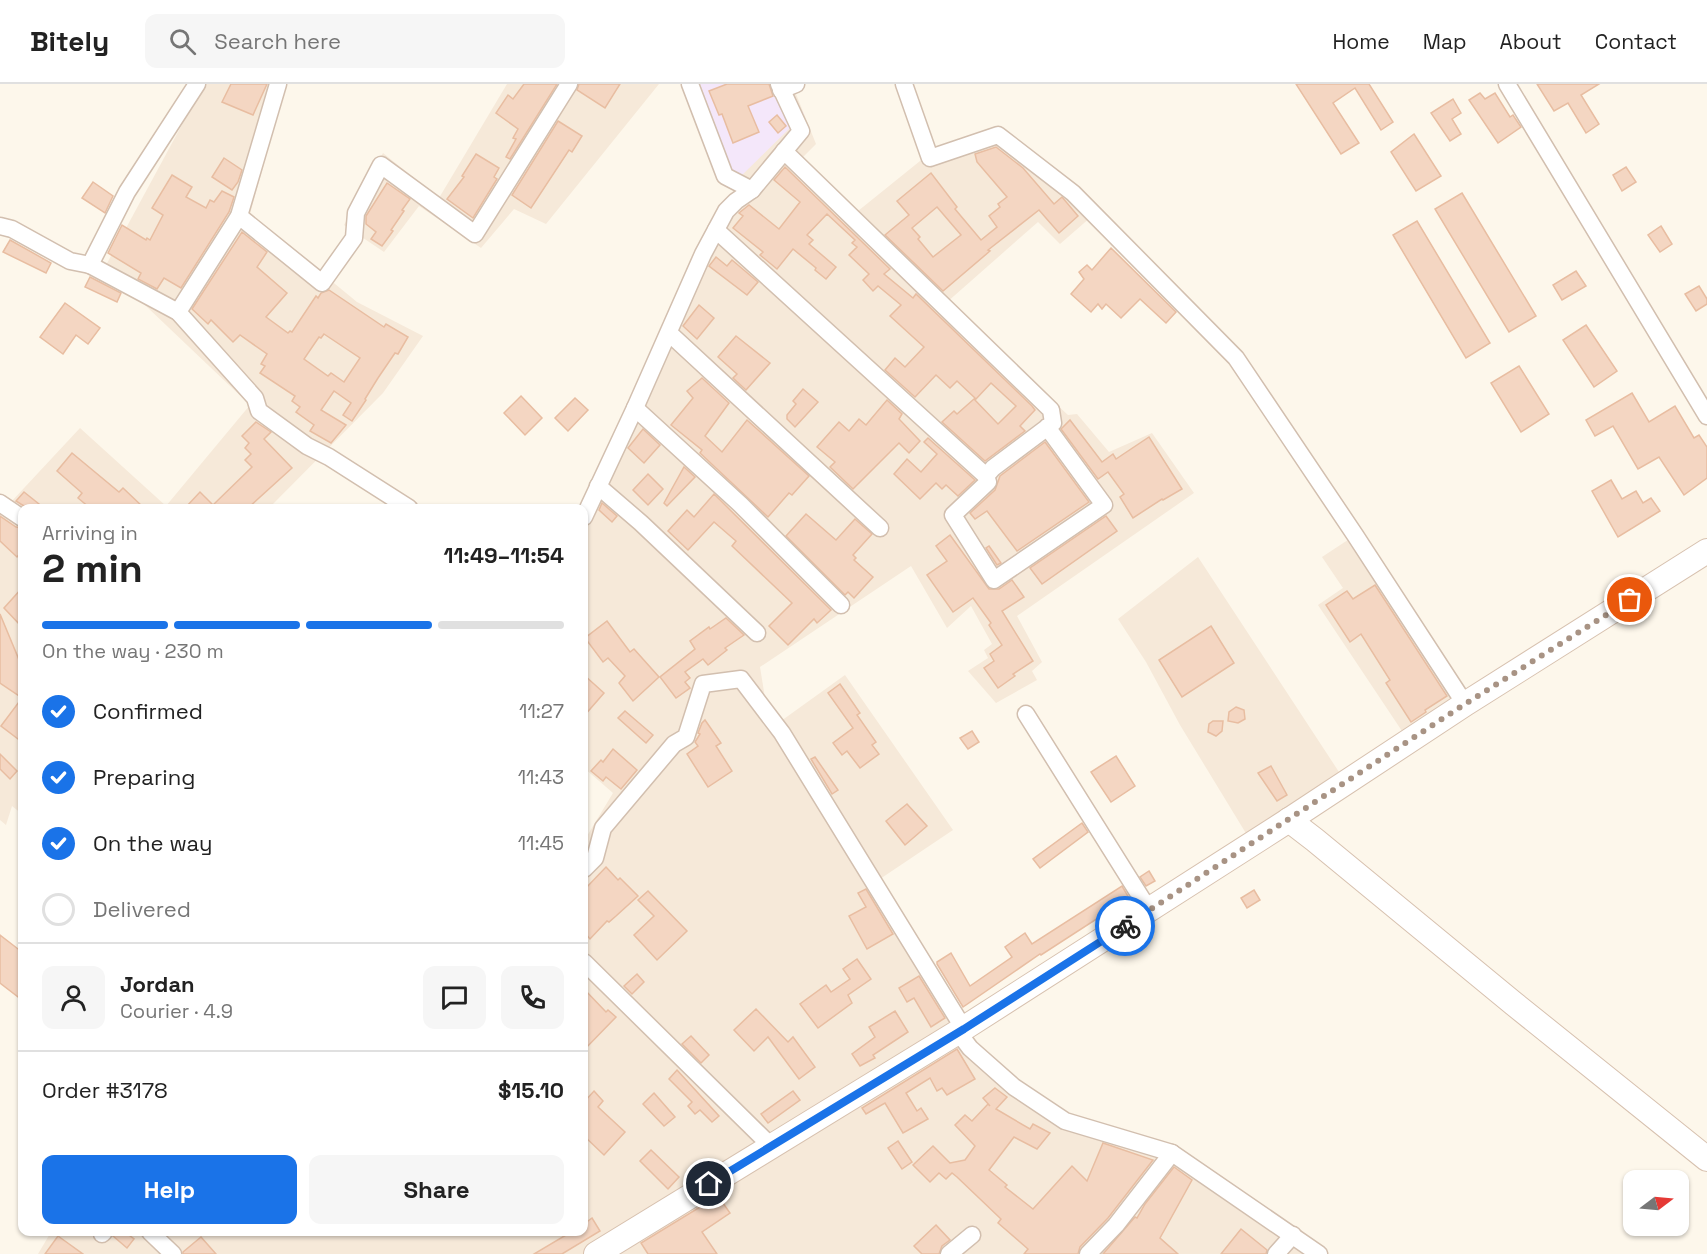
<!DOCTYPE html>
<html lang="en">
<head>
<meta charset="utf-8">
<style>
  body { margin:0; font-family:"Space Grotesk",sans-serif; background:#f6f6f6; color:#222; height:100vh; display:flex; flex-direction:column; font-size:22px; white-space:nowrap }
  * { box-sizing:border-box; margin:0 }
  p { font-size:20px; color:#767676 }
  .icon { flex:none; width:33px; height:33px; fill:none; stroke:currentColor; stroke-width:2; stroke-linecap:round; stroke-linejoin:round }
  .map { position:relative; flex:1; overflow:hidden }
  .drawer { position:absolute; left:18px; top:420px; width:570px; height:732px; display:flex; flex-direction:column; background:#fff; border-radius:12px; box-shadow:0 2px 4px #0004 }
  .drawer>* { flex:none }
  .needle { width:39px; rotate:74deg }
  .buttons { position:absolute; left:1623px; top:1086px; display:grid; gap:12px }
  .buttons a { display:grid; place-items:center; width:66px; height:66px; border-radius:12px; background:#fff; box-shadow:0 2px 4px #0004; font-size:30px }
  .pin { position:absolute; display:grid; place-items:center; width:51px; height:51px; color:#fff; margin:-26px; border:3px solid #fff; border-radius:50%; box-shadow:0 2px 6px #0007 }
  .courier { position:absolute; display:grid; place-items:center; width:60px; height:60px; margin:-30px; border:4px solid #1a73e8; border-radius:50%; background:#fff; color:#222; box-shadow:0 2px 8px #0007 }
  .headline em { font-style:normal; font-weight:700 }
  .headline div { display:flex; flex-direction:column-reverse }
  .headline { display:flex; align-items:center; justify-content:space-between; height:102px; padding:0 24px }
  h1 { font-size:39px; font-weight:700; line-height:45px }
  .bar { display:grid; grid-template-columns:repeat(4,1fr); gap:9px 6px; align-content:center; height:72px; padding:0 24px }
  .bar i { height:8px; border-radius:4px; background:#e0e0e0 }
  .bar .active { background:#1a73e8 }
  .bar p { grid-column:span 4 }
  .line { display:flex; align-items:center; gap:15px; padding:0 24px; border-top:2px solid #e0e0e0 }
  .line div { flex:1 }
  .round { display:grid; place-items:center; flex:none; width:63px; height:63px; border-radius:12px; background:#f6f6f6 }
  ol { padding:0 24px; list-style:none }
  li { display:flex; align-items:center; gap:18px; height:66px }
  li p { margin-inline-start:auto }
  li .icon { padding:6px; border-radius:50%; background:#1a73e8; color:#fff; stroke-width:4 }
  li:last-child { color:#767676 }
  li i { width:33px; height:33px; border:3px solid #e0e0e0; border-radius:50% }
  .button { display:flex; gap:12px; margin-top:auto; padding:12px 24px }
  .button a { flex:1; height:69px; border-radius:12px; background:#1a73e8; color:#fff; font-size:24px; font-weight:700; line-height:69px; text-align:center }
  .button a+a { background:#f6f6f6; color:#222 }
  header { display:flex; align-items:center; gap:36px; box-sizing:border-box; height:84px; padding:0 30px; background:#fff; border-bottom:2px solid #e0e0e0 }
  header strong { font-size:28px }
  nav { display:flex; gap:33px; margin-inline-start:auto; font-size:21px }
  .search { width:420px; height:54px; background:#f6f6f6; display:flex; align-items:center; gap:15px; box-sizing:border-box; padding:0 21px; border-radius:12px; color:#767676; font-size:22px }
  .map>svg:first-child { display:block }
  .residential { fill:#f6e9d9 }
  .education { fill:#f4e7fa }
  .building { fill:#f4d6c2; stroke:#e8bda1; stroke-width:1.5; fill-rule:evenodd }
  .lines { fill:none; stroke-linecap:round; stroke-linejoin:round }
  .street-casing { stroke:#d2bfaf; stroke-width:19 }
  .secondary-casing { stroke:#d7c1af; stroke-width:26 }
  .street { stroke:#fff; stroke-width:16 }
  .secondary { stroke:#fff; stroke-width:24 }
  .done { stroke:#a89384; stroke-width:6; stroke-dasharray:0 10.8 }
  .route { stroke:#1a73e8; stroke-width:8 }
</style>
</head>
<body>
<header>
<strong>Bitely</strong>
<div class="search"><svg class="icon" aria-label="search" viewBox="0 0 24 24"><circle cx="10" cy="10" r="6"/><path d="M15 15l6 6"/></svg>Search here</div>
<nav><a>Home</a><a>Map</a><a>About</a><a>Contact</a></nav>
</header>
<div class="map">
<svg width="1707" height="1170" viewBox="0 0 1707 1170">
  <rect width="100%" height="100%" fill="#fdf7eb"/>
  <!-- residential -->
  <g class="residential">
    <polygon points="204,0 286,0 250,130 357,218 423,252 383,309 269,424 22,424 22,730 12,722 6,741 0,736 0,411 11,418 80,344 166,422 250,321 105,183"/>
    <polygon points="507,0 659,0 546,140 514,125 481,164 419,122 384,168 344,141 383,69 439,114"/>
    <polygon points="699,0 792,0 816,60 802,74 858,127 925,73 991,55 1091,133 1060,160 1038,138 946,219 1068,331 1077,330 1109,368 1152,349 1194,409 1017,532 1042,578 1032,587 1037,596 996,619 968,587 988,574 984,566 992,560 971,522 947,544 911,482 760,583 765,614 781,637 845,591 953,746 877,797 958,948 1065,1037 1172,1069 1319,1170 38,1170 51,1148 584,1148 584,757 613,709 584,684 584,445 587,443 738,107"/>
    <polygon points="1360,448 1467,608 1404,650 1318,521 1343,504 1322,473"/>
    <polygon points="1198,473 1339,688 1247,751 1180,641 1146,578 1118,535"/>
  </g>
  <!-- education -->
  <polygon class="education" points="700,0 783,0 804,30 736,97"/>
  <!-- building -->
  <g class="building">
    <polygon points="231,0 267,0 253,31 222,18"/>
    <polygon points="524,0 557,0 510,75 506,73 516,55 513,54 518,45 496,29 508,11 513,15"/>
    <polygon points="579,0 620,0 605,24 577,6"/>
    <polygon points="727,0 769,0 773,12 748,22 759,48 733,59 722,30 719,31 709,7"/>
    <polygon points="1296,0 1369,0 1393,38 1381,46 1355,4 1333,19 1359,59 1341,70"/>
    <polygon points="1537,0 1599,0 1581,11 1599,40 1586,49 1568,19 1554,27"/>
    <polygon points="1480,9 1485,15 1495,9 1510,33 1513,31 1521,43 1498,59 1469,16"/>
    <polygon points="1453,15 1461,29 1452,35 1461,50 1450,57 1431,29"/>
    <polygon points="777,31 786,42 778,49 769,38"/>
    <polygon points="558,37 582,52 572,68 569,66 531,124 512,111"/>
    <polygon points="1414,50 1441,92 1416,107 1391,68"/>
    <path d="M 996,63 L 1023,84 L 1054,120 L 1062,113 L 1078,132 L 1059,149 L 1039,126 L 988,166 L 990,167 L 943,207 L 885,151 L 909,131 L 897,117 L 931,89 L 957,123 L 955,125 L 981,156 L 997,143 L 989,132 L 1000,123 L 998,120 L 1007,113 L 977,78 L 975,70 ZM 937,123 L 961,151 L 933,173 L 918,155 L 920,153 L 912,144 Z"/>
    <polygon points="476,70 499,84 494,93 497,95 473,134 447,115 464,93 462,92"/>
    <polygon points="224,74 242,86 238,98 232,106 212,93"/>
    <polygon points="785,83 890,185 884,190 913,214 916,210 1032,322 1035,326 1020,342 1025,347 985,377 942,338 954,327 957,330 974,315 998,340 1016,322 991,299 976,315 957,297 950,304 936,291 915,313 885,286 895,274 905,283 924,263 890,232 901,221 878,202 873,207 863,196 869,190 849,171 857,163 852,159 855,156 827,130 807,151 813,156 809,160 836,183 826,195 815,186 816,184 793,165 777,185 760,171 763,168 733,144 743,132 739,129 749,121 779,145 800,118 774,96"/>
    <polygon points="1626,83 1636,98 1622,107 1613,91"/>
    <polygon points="172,91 192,103 186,113 206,124 210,116 214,118 222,107 234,113 229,128 181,204 164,194 157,205 138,195 141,189 108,169 122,141 146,156 147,154 150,156 163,131 152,124"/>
    <polygon points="93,98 113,112 105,129 82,114"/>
    <polygon points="387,99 410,115 402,126 404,127 391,146 393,147 382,162 371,155 376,148 366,140 366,132"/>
    <polygon points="1462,109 1536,232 1509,248 1435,125"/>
    <polygon points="1417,137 1490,259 1466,274 1393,151"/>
    <polygon points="1661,142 1672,160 1660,168 1648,151"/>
    <path d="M 242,148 L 267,168 L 257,183 L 287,209 L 266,233 L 288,249 L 290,247 L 292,248 L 316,212 L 318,214 L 321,209 L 329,206 L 384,243 L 386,240 L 408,253 L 398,270 L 395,269 L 378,294 L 365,315 L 366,316 L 352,337 L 343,331 L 351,319 L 334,307 L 321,326 L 346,341 L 331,359 L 310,347 L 314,341 L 296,328 L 300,323 L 292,317 L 295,312 L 260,289 L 265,282 L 261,280 L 267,270 L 240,251 L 233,258 L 211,236 L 208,240 L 192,225 ZM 324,250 L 360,274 L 344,298 L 331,289 L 328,292 L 304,275 L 319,253 L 321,254 Z"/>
    <polygon points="10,156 51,179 46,189 3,168"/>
    <polygon points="1111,164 1176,228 1166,239 1140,215 1121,234 1106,220 1102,225 1098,220 1091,228 1071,210 1084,195 1079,188 1087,181 1092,186"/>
    <polygon points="716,173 727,182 732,176 758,198 747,211 709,182"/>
    <polygon points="1576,187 1586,202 1562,216 1553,201"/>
    <polygon points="90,193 121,209 117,218 85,203"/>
    <polygon points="1699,202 1707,215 1707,220 1696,227 1685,210"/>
    <polygon points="65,219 100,244 88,260 76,251 63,270 40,253"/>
    <polygon points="699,221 714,234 697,255 683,242"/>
    <polygon points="1586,241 1617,287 1594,303 1563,256"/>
    <polygon points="736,252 770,279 746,306 733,294 737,290 718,273"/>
    <polygon points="1519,282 1549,330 1521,348 1491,299"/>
    <polygon points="702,294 729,319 705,352 722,368 747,336 809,392 792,411 789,409 768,433 700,369 702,366 671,341 693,314 687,307"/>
    <polygon points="803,305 818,318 795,343 787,335 787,331 796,320 793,317"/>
    <polygon points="1632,309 1649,338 1675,322 1694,354 1699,351 1707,363 1707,394 1684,411 1659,373 1638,385 1613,342 1595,352 1586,336"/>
    <polygon points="521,312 542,334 525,351 504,329"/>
    <polygon points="575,314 588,326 568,347 555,334"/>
    <polygon points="887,316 902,330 899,335 920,357 909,369 899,359 853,405 830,383 835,378 817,363 839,338 849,347 859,335 866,341"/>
    <polygon points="1070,336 1102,378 1113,370 1116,375 1149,353 1182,405 1163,416 1162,415 1133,434 1120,413 1124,410 1108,388 1098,395 1061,345"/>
    <polygon points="256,338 271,348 264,355 292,384 248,424 185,424 200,408 213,421 252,383 245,376 251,370 245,364 249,359 242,352"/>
    <polygon points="643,345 660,361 644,379 628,364"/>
    <polygon points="928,354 975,396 958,412 946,401 942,405 936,399 920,415 894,390 907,375 921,388 937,370 924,358"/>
    <polygon points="1045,358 1089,418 1017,467 987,427 975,435 970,429 995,406 1000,392"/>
    <polygon points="72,369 119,408 123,404 144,424 90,424 78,414 82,409 57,387"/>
    <polygon points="684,383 695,393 667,422 664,419"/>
    <polygon points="648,390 663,405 648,421 633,406"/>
    <polygon points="1611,396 1622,415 1636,407 1643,419 1651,414 1660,427 1618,453 1592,407"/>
    <polygon points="24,408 44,424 27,424 16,417"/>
    <polygon points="714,410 831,526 817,539 814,535 788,561 769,542 792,519 732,462 736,457 714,438 688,466 668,447 687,426 694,433"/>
    <polygon points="602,419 617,432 612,438 599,426"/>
    <polygon points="806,430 836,456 855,435 872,450 853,471 856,474 854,476 873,493 854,514 848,508 845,511 786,452"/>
    <polygon points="0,432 16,443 22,444 22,467 17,473 0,457"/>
    <polygon points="1106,432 1117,447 1042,500 1030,484"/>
    <polygon points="950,451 989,505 999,505 1012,496 1024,513 1002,527 1033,577 1013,590 1015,592 998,604 984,584 994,577 990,570 1002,561 989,541 991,539 973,514 953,528 927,491 947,477 936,462"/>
    <polygon points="989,462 1001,479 997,481 986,464"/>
    <polygon points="1375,501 1447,612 1425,626 1426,628 1411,638 1386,599 1390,596 1361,550 1350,558 1326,521 1347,507 1353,515"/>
    <polygon points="22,504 22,543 4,524"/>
    <polygon points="0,530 22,583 22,658 1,642 22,614 0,599"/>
    <polygon points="726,534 744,551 725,564 727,566 708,581 703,575 685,588 690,594 685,598 690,604 676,614 660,593 695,565 690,557 709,543 710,545"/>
    <polygon points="607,537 630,568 634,565 659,593 633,617 619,599 625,592 608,574 603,578 585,554"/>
    <polygon points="1211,542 1234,579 1182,613 1159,576"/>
    <polygon points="584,591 604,609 584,632"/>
    <polygon points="840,600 860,629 857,631 876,658 872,661 879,670 860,684 847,667 842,671 833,659 853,644 828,609"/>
    <polygon points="1236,623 1244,626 1245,635 1238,639 1228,637 1229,628"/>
    <polygon points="625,627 653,651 646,659 618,634"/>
    <polygon points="705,636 721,659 716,662 732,687 708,703 687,670 698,662 695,658 700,650 698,649 702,639"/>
    <polygon points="1213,637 1223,637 1222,647 1216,652 1208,648 1209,640"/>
    <polygon points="972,647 979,658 968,665 960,654"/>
    <polygon points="613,665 637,686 621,705 606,693 603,697 591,687 601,676 603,678"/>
    <polygon points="0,670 17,687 10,695 0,685"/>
    <polygon points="1116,672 1135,702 1111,718 1091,688"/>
    <polygon points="815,673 838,706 832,710 811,675"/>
    <polygon points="1271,682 1287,711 1277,717 1258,689"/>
    <polygon points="907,720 927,742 905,761 886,737"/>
    <polygon points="1082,739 1088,748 1040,784 1033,775"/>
    <polygon points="606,783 618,796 620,794 638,812 616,832 609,838 607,837 590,855 584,848 584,806"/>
    <polygon points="1149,787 1155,797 1146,802 1140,793"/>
    <polygon points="1122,802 1129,814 1041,871 1040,870 963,923 937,880 937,878 951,869 970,902 1012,873 1005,863 1025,849 1032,860"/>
    <polygon points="866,805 893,850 867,865 849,832 866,823 858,809"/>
    <polygon points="1254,806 1260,816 1247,824 1241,814"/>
    <polygon points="648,807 687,847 657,876 634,851 654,832 638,816"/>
    <polygon points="0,851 22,868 22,916 0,899"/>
    <polygon points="857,875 871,895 848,911 852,919 818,944 800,920 826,901 831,908 850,895 843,885"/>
    <polygon points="637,890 644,898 632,910 624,902"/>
    <polygon points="919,892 945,934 931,943 914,914 907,918 899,904"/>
    <polygon points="584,905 606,928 608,926 616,933 584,966"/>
    <polygon points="756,925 788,958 793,953 815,983 799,995 768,953 754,967 734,946"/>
    <polygon points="895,927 908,948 873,971 875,974 860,982 852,970 875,953 869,943"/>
    <polygon points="691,952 709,971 701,979 682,960"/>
    <polygon points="957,965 975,995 947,1011 942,1004 937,1007 930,994 906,1009 917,1027 921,1024 928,1035 903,1049 885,1019 866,1030 862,1024"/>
    <polygon points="677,986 719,1032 712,1038 700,1026 695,1030 688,1022 692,1018 669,995"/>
    <polygon points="995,1004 1007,1013 996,1025 1030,1045 1033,1040 1050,1049 1037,1065 1014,1053 989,1086 1007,1101 1005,1103 1033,1125 1072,1082 1087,1097 1103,1059 1153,1076 1108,1134 1080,1163 1078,1170 1024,1170 1028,1165 998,1139 1001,1135 957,1093 952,1089 946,1095 939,1089 930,1098 913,1081 933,1062 950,1079 965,1076 975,1062 955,1041 965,1031 972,1037 988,1020 990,1022 983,1014"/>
    <polygon points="594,1007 603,1017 598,1023 625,1048 604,1071 584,1052 584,1018"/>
    <polygon points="793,1007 800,1016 768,1039 761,1030"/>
    <polygon points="654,1009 675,1033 664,1042 643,1020"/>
    <polygon points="898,1057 912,1078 902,1085 888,1064"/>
    <polygon points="651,1066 679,1093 668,1105 640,1077"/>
    <polygon points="1174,1083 1192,1096 1160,1154 1178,1170 1103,1170 1135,1133 1137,1134 1145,1120"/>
    <polygon points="718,1112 730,1129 702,1148 717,1170 648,1170 641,1159"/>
    <polygon points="592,1134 600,1147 562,1170 534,1170 571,1148 584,1148 584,1140"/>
    <polygon points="936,1141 950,1156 942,1162 939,1170 922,1170 914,1162"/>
    <polygon points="1241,1145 1267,1166 1266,1170 1221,1170"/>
    <polygon points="114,1148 125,1148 134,1155 127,1164 113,1152"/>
    <polygon points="58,1152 83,1170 45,1170"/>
    <polygon points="201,1153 216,1170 183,1170 183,1168"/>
  </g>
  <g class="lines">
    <!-- street casing -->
    <g class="street-casing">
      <g id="street">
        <polyline points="690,0 725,92 752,106"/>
        <polyline points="904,0 930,74 998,51 1073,109 1236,274 1355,451 1465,620"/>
        <polyline points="1507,0 1707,332"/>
        <polyline points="781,6 796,0"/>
        <polyline points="784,67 1051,326 1053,339 993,384 986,392 988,398 953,431 994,496 1104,421 1047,343"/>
        <polyline points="239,132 322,199 354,154 356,129 381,81 475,150 569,0"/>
        <polyline points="0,142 12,145 70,177 90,181 178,228 255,314 259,327 307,362 329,373 409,424"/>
        <polyline points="716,146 986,392"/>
        <polyline points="90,181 127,108 197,0"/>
        <polyline points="178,228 239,132 278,0"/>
        <polyline points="669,249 880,444"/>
        <polyline points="635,324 741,421 841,521"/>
        <polyline points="598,402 641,439 757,549"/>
        <polyline points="0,419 22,434"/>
        <polyline points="584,433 635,324 703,170 726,127 736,117 752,106 801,47 779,0"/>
        <polyline points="1026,630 1149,826"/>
        <polyline points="584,785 595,774 603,744 674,660 686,653 703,600 741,595 782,649 964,945"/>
        <polyline points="584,878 772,1063"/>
        <polyline points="958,948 970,964 1014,1003 1065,1037 1172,1069 1319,1170"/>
        <polyline points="150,1148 173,1170"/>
        <polyline points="102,1150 104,1148"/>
        <polyline points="949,1170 972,1151"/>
        <polyline points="1088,1170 1116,1141 1172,1069"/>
        <polyline points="1276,1170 1293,1151"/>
      </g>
    </g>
    <!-- secondary casing -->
    <g class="secondary-casing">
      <g id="secondary">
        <polyline points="1289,736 1315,756 1513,919 1707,1075"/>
        <polyline points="596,1170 958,948 1289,736 1465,620 1707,467"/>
      </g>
    </g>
    <!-- street -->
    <use href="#street" class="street"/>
    <!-- secondary -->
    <use href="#secondary" class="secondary"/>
  </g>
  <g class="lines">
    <!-- done -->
    <polyline class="done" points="1125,842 1465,620 1630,516"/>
    <!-- route -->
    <polyline class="route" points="709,1100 964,945 1125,842"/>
  </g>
</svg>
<div class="buttons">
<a><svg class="needle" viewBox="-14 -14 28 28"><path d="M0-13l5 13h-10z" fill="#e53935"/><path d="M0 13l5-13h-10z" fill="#767676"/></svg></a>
</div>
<div class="pin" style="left:1630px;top:516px;background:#ea580c"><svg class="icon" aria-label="bag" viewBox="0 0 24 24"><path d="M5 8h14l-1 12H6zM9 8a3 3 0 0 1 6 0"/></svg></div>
<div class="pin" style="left:709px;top:1100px;background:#1f2937"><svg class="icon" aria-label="home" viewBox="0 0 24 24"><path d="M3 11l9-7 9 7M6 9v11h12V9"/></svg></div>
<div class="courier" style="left:1125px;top:842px"><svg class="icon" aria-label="bike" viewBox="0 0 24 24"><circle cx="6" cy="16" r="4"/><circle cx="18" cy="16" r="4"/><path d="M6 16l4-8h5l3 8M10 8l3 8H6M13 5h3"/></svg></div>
<section class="drawer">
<div class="headline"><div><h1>2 min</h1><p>Arriving in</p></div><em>11:49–11:54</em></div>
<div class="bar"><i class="active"></i><i class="active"></i><i class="active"></i><i></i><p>On the way · 230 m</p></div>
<ol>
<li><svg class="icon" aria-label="check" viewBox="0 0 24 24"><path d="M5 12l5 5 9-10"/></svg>Confirmed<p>11:27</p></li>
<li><svg class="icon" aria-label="check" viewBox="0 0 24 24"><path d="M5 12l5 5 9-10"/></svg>Preparing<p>11:43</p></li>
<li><svg class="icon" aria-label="check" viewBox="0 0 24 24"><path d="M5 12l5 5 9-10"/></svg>On the way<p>11:45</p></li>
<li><i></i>Delivered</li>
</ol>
<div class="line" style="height:108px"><a class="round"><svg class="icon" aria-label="person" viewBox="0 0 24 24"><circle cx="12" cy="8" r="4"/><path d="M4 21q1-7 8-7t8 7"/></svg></a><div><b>Jordan</b><p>Courier · 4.9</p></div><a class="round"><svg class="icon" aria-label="chat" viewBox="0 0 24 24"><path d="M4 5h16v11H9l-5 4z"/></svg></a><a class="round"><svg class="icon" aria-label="phone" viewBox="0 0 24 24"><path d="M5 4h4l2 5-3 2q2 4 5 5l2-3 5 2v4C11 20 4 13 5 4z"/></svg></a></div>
<div class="line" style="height:78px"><div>Order #3178</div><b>$15.10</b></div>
<div class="button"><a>Help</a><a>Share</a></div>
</section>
</div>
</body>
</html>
